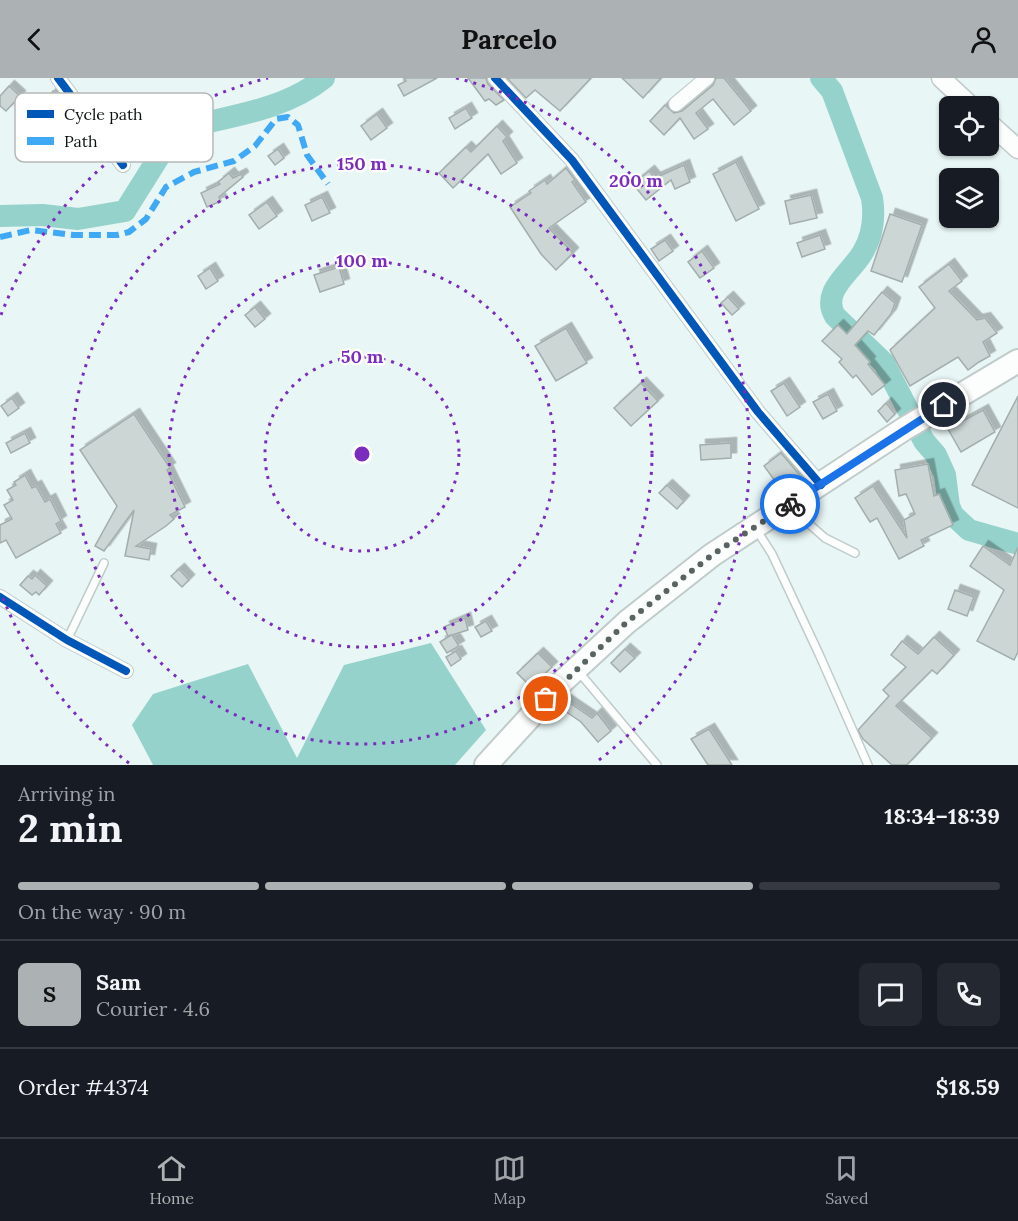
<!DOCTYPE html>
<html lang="en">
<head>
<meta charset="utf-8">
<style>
  body { margin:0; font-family:Lora,serif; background:#242831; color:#f1f3f6; height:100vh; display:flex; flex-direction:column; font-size:22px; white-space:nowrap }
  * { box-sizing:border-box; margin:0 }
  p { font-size:20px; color:#9ea1a6 }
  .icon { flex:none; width:33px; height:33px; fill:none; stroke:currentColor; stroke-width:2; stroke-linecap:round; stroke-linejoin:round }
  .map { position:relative; height:687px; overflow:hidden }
  .details { display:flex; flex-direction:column; background:#171b24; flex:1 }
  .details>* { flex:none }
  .tools { position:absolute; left:939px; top:18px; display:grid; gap:12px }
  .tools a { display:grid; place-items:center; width:60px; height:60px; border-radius:9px; background:#171b24; box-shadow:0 2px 4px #0004; font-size:30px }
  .pin { position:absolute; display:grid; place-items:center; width:51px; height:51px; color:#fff; margin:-26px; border:3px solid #fff; border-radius:50%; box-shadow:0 2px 6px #0007 }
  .courier { position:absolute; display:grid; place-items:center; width:60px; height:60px; margin:-30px; border:4px solid #1a73e8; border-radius:50%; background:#fff; color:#222; box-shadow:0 2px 8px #0007 }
  .summary em { font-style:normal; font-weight:700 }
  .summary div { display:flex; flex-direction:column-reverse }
  .summary { display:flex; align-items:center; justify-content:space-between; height:102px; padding:0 18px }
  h1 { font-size:39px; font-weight:700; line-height:45px }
  .bar { display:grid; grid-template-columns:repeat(4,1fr); gap:9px 6px; align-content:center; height:72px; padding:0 18px }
  .bar i { height:8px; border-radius:4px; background:#363941 }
  .bar .on { background:#acb2b3 }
  .bar p { grid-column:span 4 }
  .line { display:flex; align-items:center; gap:15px; padding:0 18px; border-top:2px solid #363941 }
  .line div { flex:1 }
  .round { display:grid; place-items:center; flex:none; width:63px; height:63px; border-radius:9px; background:#242831 }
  header { display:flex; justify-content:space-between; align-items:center; height:78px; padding:0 18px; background:#acb2b3; color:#111; font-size:27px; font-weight:700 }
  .menu { display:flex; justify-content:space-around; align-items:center; height:84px; border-top:2px solid #363941; background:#171b24; font-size:16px; color:#9ea1a6 }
  .menu a { display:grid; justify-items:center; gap:3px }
  .menu .on { color:#acb2b3 }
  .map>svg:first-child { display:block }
  .water { fill:#95d2cb }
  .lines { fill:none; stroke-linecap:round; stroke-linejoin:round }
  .river { stroke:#95d2cb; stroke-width:22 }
  .building { fill:#cbd6d5; stroke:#a3aeac; stroke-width:1.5; filter:url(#shadow) }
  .service-casing { stroke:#c0cbca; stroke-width:10 }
  .minor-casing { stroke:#c0cbca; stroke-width:16 }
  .tertiary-casing { stroke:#c0cbca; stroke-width:21 }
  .primary-casing { stroke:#c0cbca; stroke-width:26 }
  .service { stroke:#fcfefe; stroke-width:7 }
  .minor { stroke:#fcfefe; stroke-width:14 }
  .tertiary { stroke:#fcfefe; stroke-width:18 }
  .primary { stroke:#fcfefe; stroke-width:22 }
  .quiet { stroke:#3fa9f5; stroke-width:6; stroke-dasharray:12 6; stroke-linecap:butt }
  .cycleway-casing { stroke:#fff; stroke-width:11 }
  .cycleway { stroke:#0057b8; stroke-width:8 }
  .done { stroke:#586362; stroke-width:6; stroke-dasharray:0 10.8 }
  .route { stroke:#1a73e8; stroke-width:8 }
  .ring { fill:none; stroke:#7b2cbf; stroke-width:3; stroke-dasharray:3 6 }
  .key { fill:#fff; stroke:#b6b8b8; stroke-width:1.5 }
  .key-label { font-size:16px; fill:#0b1413 }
  .centre { fill:#7b2cbf; stroke:#fff; stroke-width:3 }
  .ring-label { font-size:18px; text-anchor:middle; font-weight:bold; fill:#7b2cbf; stroke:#fff; stroke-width:4.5; stroke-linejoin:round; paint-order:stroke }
</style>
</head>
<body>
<header><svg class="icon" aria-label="back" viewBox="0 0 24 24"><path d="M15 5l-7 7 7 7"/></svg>Parcelo<svg class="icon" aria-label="person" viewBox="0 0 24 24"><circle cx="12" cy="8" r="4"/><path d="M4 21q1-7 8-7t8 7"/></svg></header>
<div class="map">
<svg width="1018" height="687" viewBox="0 0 1018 687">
  <defs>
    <filter id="shadow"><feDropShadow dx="5.5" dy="-5.5" stdDeviation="0" flood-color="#0004"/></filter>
  </defs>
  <rect width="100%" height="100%" fill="#e8f6f5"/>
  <!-- water -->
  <polygon class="water" points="431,565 486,652 455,687 153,687 132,647 153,616 248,586 297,680 344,587"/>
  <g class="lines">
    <!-- river -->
    <g class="river">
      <path d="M 821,0 L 832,13 L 872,120 C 875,139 873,157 863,174 C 852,194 820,213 835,238 L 884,285 L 924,363 L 936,377 L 945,397 L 949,428 L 953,437 L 969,452 L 1018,466"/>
      <path d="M 0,138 L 42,137 L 78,141 L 125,133 L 172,58 L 183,50 C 230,38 285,32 324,0"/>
    </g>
  </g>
  <!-- building -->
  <g class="building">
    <polygon points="404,0 437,0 404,18 398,7 406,3"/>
    <polygon points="468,0 486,0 488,6 504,22 496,27 489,21 485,23"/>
    <polygon points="507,0 591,0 560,33 535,12 526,20"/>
    <polygon points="622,0 661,0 643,20"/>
    <polygon points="716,0 724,0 751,33 734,47 713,21 696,35 708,51 694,61 680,40 664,57 650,43 665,27 674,35 682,33 713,7"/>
    <polygon points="9,8 20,18 6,33 0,28 0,18"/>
    <polygon points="53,13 66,26 51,44 37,33"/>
    <polygon points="466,30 472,40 455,51 449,40"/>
    <polygon points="377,36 387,50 371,62 361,48"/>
    <polygon points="497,48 507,59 503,63 517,85 501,96 488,76 453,110 439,95 466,69 471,74"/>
    <polygon points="278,71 284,80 275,87 268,78"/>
    <polygon points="736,84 759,131 736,143 713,96"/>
    <polygon points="684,87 690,104 675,111 671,102 646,122 633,106 649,93 655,100"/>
    <polygon points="566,90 575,102 572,104 586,124 549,150 573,175 556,192 541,176 510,129 531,115 529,113 545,102 547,106"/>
    <polygon points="229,95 233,100 241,96 243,99 219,119 221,123 207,129 201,115 220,106 218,104"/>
    <polygon points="811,117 817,140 790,146 785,123"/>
    <polygon points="322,119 330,135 312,143 305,127"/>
    <polygon points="267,124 277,138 259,151 249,137"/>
    <polygon points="890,136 922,147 902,204 871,193"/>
    <polygon points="820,157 825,171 802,179 797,165"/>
    <polygon points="665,162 673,173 659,183 651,171"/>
    <polygon points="702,173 714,190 700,200 688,184"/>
    <polygon points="949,186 962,203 949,213 977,242 985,240 997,255 983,264 990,278 979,284 968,292 958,279 910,308 890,272 935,230 919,209"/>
    <polygon points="339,189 344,206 320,214 314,197"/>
    <polygon points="210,190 218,203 206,211 198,198"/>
    <polygon points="882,214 895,225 891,236 874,257 868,253 855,267 870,284 868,286 885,307 872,317 856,297 853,300 839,284 842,281 822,263 838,247 847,256"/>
    <polygon points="728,219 739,231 732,237 721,225"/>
    <polygon points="255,229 265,241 255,249 245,237"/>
    <polygon points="566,250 587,285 556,303 535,268"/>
    <polygon points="641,305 658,323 631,348 614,330"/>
    <polygon points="784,305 800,329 787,338 771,313"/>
    <polygon points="828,316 837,333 823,341 813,324"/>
    <polygon points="1018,318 1018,430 972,407"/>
    <polygon points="12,320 19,330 8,338 1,328"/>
    <polygon points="886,325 895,336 887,344 878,333"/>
    <polygon points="983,332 995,354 961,374 948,351"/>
    <polygon points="134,336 170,390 167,392 185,429 170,437 174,441 166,448 136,468 151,471 149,482 125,478 134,432 104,473 95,468 117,428 80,372"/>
    <polygon points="25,355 30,365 11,375 6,365"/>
    <polygon points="731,365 731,380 701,382 700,367"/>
    <polygon points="781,375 803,401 783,414 764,388"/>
    <polygon points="928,386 934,418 939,416 953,447 921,462 924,468 899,481 877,440 870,444 855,420 873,408 907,460 904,442 915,436 906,416 899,418 895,392"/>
    <polygon points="25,397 32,410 36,408 45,424 50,421 61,443 56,446 61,455 16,480 6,462 0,465 0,447 12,441 4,427 13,422 7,412 16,407 14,404"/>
    <polygon points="667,407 684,423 677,431 659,415"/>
    <polygon points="983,468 1010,487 1018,469 1018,574 1014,582 977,563 1004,512 970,488"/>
    <polygon points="179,491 189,502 182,509 171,498"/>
    <polygon points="35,497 47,508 39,517 36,514 32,517 20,507 28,498 32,501"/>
    <polygon points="955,512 974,519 967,538 948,531"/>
    <polygon points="465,540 468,552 452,557 459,568 447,575 440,564 451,557 448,558 444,549"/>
    <polygon points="486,543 492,553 481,559 475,549"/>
    <polygon points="934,559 954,577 937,596 932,592 896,628 932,660 907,687 892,687 863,661 858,652 889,618 883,612 906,589 891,577 902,563 918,576"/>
    <polygon points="625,571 635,580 620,594 611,585"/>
    <polygon points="456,573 461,581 451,588 446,579"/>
    <polygon points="538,575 552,589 531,609 517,595"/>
    <polygon points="564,621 592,640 597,635 611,653 598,664 581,644 558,628"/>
    <polygon points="709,651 732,687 708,687 691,661"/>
  </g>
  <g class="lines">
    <!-- service casing -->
    <g class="service-casing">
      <g id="service">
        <polyline points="787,431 808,445 825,460 855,475"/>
        <polyline points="756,451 772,476 819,576 868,687"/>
        <polyline points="67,562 104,485"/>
        <polyline points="578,593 657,687"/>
      </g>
    </g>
    <!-- minor casing -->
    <g class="minor-casing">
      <g id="minor">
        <polyline points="58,0 123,87"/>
        <polyline points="495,0 572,82 758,334 821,407"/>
        <polyline points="676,26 707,0"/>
        <polyline points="0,519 67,562 126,593"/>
      </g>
    </g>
    <!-- tertiary casing -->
    <g class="tertiary-casing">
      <g id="tertiary">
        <polyline points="941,0 971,28"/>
        <polyline points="988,44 1018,71"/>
      </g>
    </g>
    <!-- primary casing -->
    <g class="primary-casing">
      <polyline id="primary" points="486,687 562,604 627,544 712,477 904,351 1018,283"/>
    </g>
    <!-- service -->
    <use href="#service" class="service"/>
    <!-- minor -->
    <use href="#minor" class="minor"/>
    <!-- tertiary -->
    <use href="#tertiary" class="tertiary"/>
    <!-- primary -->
    <use href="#primary" class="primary"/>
    <!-- quiet -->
    <polyline class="quiet" points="0,159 31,152 74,157 117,157 129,154 146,141 166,109 194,94 234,83 255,68 276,41 288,39 298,47 307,77 328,106"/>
    <!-- cycleway casing -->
    <g class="cycleway-casing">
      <g id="cycleway">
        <polyline points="58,0 123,87"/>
        <polyline points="495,0 572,82 758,334 821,407"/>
        <polyline points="0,519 67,562 126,593"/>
      </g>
    </g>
    <!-- cycleway -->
    <use href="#cycleway" class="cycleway"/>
  </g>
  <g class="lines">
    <!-- done -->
    <polyline class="done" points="546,621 627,544 712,477 790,426"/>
    <!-- route -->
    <polyline class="route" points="790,426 944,327"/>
  </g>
  <!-- distance rings -->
  <g class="ring">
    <circle cx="362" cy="376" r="97"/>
    <circle cx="362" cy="376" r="193"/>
    <circle cx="362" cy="376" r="290"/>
    <path d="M129 685A387 387 0 0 1 1 515M1 237A387 387 0 0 1 268 0M456 0A387 387 0 0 1 595 685"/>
  </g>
  <!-- legend -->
  <rect x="15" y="15" width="198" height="69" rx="9" class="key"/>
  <rect x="27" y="32" width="27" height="8" fill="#0057b8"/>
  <rect x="27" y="59" width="27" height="8" fill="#3fa9f5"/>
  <g class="key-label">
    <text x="64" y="42">Cycle path</text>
    <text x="64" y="69">Path</text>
  </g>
  <circle cx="362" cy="376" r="9" class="centre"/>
  <g class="ring-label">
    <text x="362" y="92">150 m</text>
    <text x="636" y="109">200 m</text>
    <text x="362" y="189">100 m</text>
    <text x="362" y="285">50 m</text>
  </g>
</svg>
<div class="tools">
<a><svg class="icon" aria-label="locate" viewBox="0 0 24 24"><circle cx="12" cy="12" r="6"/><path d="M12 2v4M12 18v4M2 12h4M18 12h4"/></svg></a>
<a><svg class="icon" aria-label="layers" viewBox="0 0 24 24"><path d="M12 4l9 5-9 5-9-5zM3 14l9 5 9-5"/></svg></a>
</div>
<div class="pin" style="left:546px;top:621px;background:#ea580c"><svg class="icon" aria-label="bag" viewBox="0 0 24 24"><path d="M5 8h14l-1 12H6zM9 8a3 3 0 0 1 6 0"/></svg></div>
<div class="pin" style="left:944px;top:327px;background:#1f2937"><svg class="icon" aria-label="home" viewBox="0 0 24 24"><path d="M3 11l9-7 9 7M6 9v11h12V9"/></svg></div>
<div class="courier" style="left:790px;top:426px"><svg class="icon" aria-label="bike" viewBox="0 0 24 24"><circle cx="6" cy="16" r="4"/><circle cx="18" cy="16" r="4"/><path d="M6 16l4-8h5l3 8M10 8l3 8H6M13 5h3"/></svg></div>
</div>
<section class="details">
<div class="summary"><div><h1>2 min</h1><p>Arriving in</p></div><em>18:34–18:39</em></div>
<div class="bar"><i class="on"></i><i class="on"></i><i class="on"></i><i></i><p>On the way · 90 m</p></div>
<div class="line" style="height:108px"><b class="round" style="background:#acb2b3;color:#111">S</b><div><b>Sam</b><p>Courier · 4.6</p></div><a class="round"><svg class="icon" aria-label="chat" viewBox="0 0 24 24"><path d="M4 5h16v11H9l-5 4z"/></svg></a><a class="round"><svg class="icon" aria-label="phone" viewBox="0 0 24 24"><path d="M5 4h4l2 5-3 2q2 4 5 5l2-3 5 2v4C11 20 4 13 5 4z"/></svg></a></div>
<div class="line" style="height:78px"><div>Order #4374</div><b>$18.59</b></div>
</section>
<nav class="menu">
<a class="on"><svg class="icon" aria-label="home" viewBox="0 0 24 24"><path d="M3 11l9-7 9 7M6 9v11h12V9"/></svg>Home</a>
<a><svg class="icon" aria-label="map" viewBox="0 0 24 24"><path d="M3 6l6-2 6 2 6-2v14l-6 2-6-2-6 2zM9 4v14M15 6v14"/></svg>Map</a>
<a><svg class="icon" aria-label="saved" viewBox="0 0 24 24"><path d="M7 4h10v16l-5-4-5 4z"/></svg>Saved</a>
</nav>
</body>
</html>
